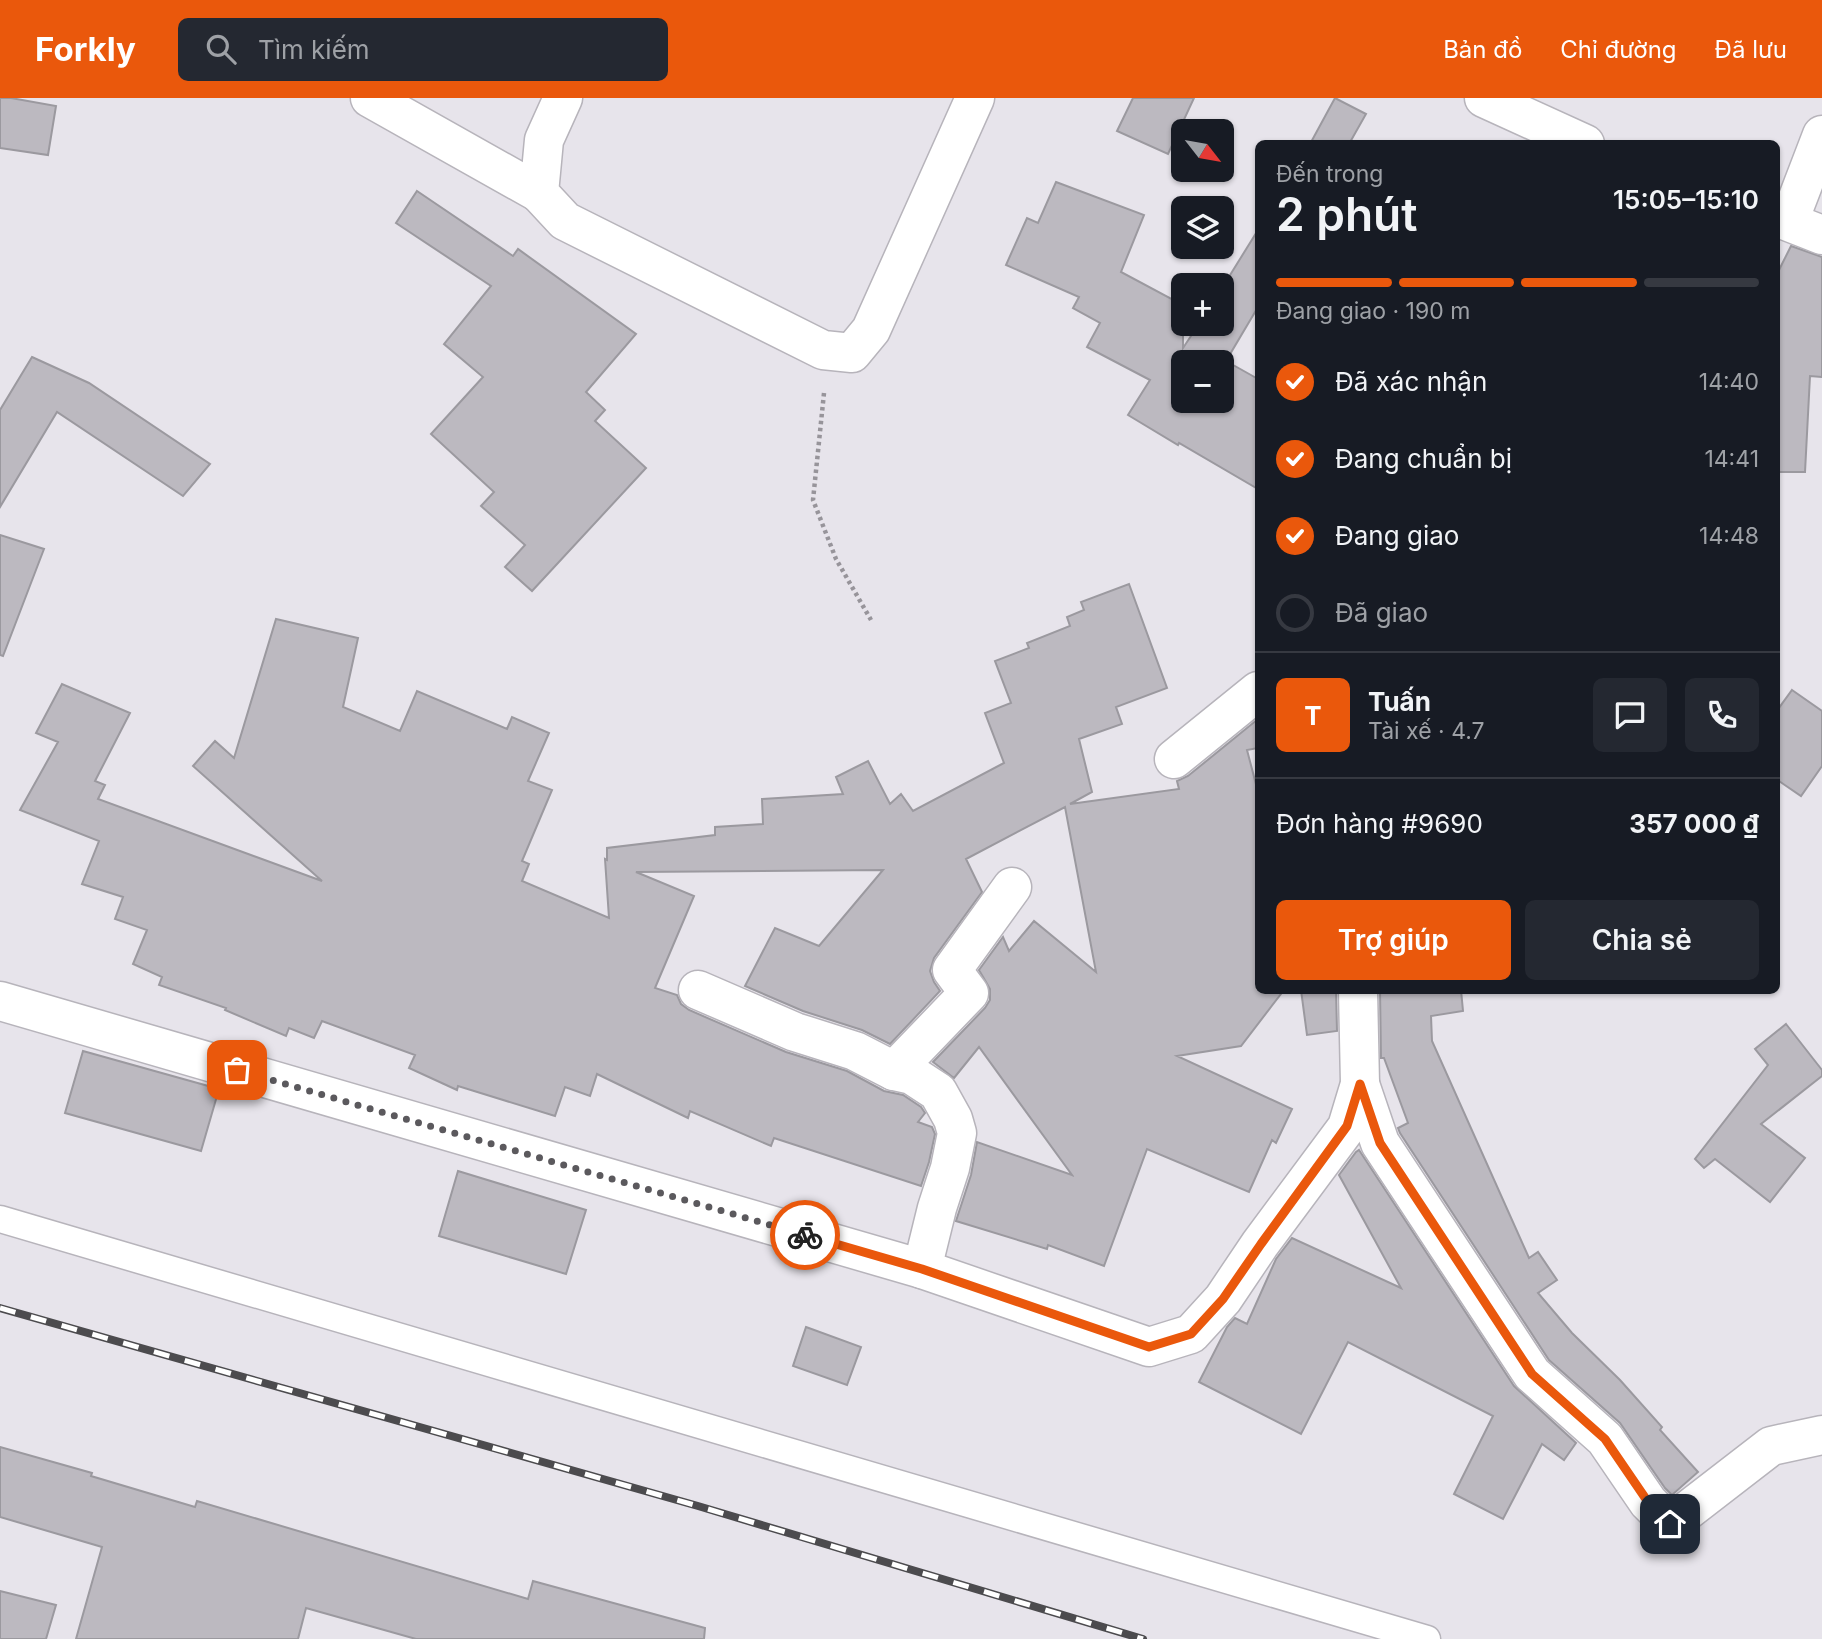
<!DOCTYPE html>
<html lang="vi">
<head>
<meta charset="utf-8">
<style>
  body { margin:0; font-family:Inter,sans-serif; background:#242831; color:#f1f3f6; height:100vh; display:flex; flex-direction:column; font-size:26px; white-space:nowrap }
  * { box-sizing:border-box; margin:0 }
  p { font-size:23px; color:#9ea1a6 }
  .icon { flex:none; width:38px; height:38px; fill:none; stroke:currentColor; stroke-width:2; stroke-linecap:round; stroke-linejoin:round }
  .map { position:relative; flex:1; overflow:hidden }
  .sheet { position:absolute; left:1255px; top:42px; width:525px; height:854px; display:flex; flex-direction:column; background:#171b24; border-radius:10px; box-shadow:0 2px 5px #0004 }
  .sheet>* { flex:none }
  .needle { width:46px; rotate:121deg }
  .controls { position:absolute; left:1171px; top:21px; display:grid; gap:14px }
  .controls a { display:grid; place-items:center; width:63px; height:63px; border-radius:10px; background:#171b24; box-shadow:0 2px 5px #0004; font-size:35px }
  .pin { position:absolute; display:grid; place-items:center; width:60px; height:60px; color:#fff; margin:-30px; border-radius:14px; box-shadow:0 4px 10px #0006 }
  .courier { position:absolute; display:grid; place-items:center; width:70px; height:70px; margin:-35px; border:5px solid #ea580c; border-radius:50%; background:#fff; color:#222; box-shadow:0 2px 9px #0007 }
  .summary em { font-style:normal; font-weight:600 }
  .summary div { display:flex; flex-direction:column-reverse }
  .summary { display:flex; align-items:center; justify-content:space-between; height:119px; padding:0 21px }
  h1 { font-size:46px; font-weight:600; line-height:52px }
  .bar { display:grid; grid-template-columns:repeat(4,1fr); gap:10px 7px; align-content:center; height:84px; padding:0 21px }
  .bar i { height:9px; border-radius:5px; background:#363941 }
  .bar .active { background:#ea580c }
  .bar p { grid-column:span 4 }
  .line { display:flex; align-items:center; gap:18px; padding:0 21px; border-top:2px solid #363941 }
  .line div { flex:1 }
  .round { display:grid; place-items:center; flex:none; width:74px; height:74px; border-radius:10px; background:#242831 }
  ol { padding:0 21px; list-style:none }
  li { display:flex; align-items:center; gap:21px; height:77px }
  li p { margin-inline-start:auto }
  li .icon { padding:7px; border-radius:50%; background:#ea580c; color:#fff; stroke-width:4 }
  li:last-child { color:#9ea1a6 }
  li i { width:38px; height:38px; border:4px solid #363941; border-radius:50% }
  .primary-button { display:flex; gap:14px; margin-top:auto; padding:14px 21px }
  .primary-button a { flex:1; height:80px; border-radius:10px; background:#ea580c; color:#fff; font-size:28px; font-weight:600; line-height:80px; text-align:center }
  .primary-button a+a { background:#242831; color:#f1f3f6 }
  header { display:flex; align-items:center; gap:42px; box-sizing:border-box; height:98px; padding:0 35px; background:#ea580c; color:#fff }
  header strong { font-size:33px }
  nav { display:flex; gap:38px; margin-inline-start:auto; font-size:24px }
  .search { width:490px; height:63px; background:#242831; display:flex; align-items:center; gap:18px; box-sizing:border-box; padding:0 24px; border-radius:10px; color:#9ea1a6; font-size:26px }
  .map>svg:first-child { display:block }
  .building { fill:#bcb9c0; stroke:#9b999f; stroke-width:2; fill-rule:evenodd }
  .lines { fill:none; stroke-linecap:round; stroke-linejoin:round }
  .lane-casing { stroke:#b7b4bb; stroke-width:29 }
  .street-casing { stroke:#b7b4bb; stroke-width:41 }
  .secondary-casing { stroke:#b7b4bb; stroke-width:41 }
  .path { stroke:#97949a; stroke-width:4.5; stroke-dasharray:3.5 3.5; stroke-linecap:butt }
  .lane { stroke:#fff; stroke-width:26 }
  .street { stroke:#fff; stroke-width:38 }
  .secondary { stroke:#fff; stroke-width:38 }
  .rail-casing { stroke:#4c4b4e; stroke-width:8 }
  .rail { stroke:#fff; stroke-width:5; stroke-dasharray:16; stroke-linecap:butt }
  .done { stroke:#5b595d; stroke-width:7; stroke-dasharray:0 12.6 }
  .route { stroke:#ea580c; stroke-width:9 }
</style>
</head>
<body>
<header>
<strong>Forkly</strong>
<div class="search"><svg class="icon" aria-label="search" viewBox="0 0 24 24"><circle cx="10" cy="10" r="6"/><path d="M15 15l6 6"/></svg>Tìm kiếm</div>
<nav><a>Bản đồ</a><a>Chỉ đường</a><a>Đã lưu</a></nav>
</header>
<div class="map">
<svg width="1822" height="1541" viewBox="0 0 1822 1541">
  <rect width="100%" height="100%" fill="#e7e4eb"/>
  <!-- building -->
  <g class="building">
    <polygon points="0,0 11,0 56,8 48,57 0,50"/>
    <polygon points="1133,0 1194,0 1168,56 1117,33"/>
    <polygon points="1335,0 1366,16 1349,46 1310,46"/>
    <path d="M 1056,84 L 1144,117 L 1121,174 L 1183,207 L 1183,250 L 1199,226 L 1222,226 L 1222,190 L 1258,132 L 1258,209 L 1226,263 L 1258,281 L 1258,391 L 1179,345 L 1178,347 L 1128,317 L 1150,282 L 1087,249 L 1100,225 L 1073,210 L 1079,199 L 1006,167 L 1027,120 L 1038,125 ZM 1183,264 L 1222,264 L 1222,303 L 1183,303 Z"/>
    <polygon points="417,93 513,158 518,151 636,236 586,294 605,312 595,323 646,370 532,493 505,469 525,447 481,408 494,394 431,336 483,279 444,246 491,188 396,125"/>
    <polygon points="1791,148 1822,159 1822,279 1810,278 1805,374 1776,374 1776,178"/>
    <polygon points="32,259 89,285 210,366 183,398 57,314 0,409 0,312"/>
    <polygon points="0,437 44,451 3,558 0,557"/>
    <polygon points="1129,486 1167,590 1116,609 1122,626 1079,641 1092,694 1070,706 1179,691 1177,683 1188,678 1258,621 1258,650 1247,652 1258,694 1258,892 1284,892 1241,948 1177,958 1292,1011 1276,1045 1272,1042 1249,1094 1147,1051 1104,1168 1048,1147 1047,1151 956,1123 971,1077 977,1044 1072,1077 979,949 954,980 933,964 985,910 990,902 990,891 979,872 1003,839 1009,853 1034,823 1096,874 1065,709 966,761 982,794 934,860 930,873 934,884 940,893 890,946 862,932 803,913 745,888 775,830 819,848 883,772 636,774 694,798 655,890 677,897 681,906 689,912 786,954 847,973 884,993 903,997 921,1009 925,1015 918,1024 932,1029 935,1036 929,1064 921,1088 774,1040 771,1048 690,1013 688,1020 597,976 590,998 565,989 555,1018 458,988 457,992 409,970 415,957 322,923 314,940 289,930 286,938 225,912 226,910 159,887 162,879 133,866 147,832 115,821 123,799 82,786 99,743 20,712 58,644 36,635 62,586 130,615 95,683 105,687 98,701 322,783 193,668 215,643 234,660 276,521 358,540 343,609 400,633 417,593 507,631 512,619 549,635 528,683 552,692 522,763 529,766 522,783 609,820 605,761 607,762 607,750 715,737 715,729 763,726 762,701 843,696 836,679 868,663 890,706 901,696 913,713 1004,665 985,615 1011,605 995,563 1029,550 1027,545 1070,528 1067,519 1084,512 1081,504"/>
    <polygon points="1792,592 1822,613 1822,668 1801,698 1776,681 1776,614"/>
    <polygon points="1301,892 1336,892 1337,933 1307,937"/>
    <polygon points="1380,892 1461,892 1463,913 1431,918 1432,943 1529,1160 1538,1154 1557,1182 1538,1195 1572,1235 1620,1282 1662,1329 1660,1332 1698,1374 1672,1397 1665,1390 1620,1325 1549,1262 1400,1035 1398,1030 1408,1025 1384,960 1381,960"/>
    <polygon points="1786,926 1822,972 1822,978 1761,1026 1805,1060 1770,1104 1715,1061 1704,1070 1695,1061 1768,967 1755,951"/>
    <polygon points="83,953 219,991 201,1053 65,1015"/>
    <polygon points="1359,1052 1514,1288 1576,1345 1564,1362 1542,1346 1503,1421 1454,1396 1493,1318 1348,1244 1301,1336 1199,1284 1227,1229 1235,1220 1247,1226 1276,1161 1292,1140 1401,1190 1339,1077 1356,1054"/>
    <polygon points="458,1073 586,1112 566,1176 439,1138"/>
    <polygon points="806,1229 861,1249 847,1287 793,1268"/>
    <polygon points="0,1349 92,1375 91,1378 195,1409 197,1403 528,1501 533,1483 705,1530 704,1541 416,1541 306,1510 298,1541 76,1541 102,1449 0,1419"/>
    <polygon points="0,1493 56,1507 46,1541 0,1541"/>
  </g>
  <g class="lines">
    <!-- lane casing -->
    <g class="lane-casing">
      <polyline id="lane" points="0,1121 1427,1541"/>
    </g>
    <!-- street casing -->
    <g class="street-casing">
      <g id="street">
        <polyline points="370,0 539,95"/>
        <polyline points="563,0 544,42 539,95 565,123 823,252 852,255 871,232 975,0"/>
        <polyline points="1789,123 1822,37"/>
        <polyline points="1174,661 1258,593"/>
        <polyline points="698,892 795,934 855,953 894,973 912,977 938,994 953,1021 957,1035 950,1070 937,1110 922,1171"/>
        <polyline points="0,903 922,1171 1149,1249 1191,1236 1223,1201 1260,1146 1347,1029 1360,986 1358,892"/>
        <polyline points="894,973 969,895 952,872 1012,789"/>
        <polyline points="1360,986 1380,1045 1532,1276 1605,1341 1648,1404 1670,1426 1771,1348 1822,1337"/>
      </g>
    </g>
    <!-- secondary casing -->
    <g class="secondary-casing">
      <g id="secondary">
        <polyline points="1484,0 1585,46"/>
        <polyline points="1776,119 1822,137"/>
      </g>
    </g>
    <!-- path -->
    <polyline class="path" points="824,295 813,402 836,461 871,522"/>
    <!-- lane -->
    <use href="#lane" class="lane"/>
    <!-- street -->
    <use href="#street" class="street"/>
    <!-- secondary -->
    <use href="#secondary" class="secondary"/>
    <!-- rail casing -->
    <g class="rail-casing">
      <polyline id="rail" points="0,1210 698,1408 1143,1541"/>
    </g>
    <!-- rail -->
    <use href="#rail" class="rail"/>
  </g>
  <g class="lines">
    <!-- done -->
    <polyline class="done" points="237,972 805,1137"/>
    <!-- route -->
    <polyline class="route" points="805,1137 922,1171 1149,1249 1191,1236 1223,1201 1261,1146 1347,1028 1360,986 1380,1045 1532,1276 1605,1341 1648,1404 1670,1426"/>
  </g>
</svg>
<div class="controls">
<a><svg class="needle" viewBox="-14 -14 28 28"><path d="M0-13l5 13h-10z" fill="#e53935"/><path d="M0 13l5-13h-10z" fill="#9ea1a6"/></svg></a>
<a><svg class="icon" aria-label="layers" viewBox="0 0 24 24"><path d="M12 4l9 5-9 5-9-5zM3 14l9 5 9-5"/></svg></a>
<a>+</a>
<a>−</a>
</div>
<div class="pin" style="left:237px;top:972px;background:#ea580c"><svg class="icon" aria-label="bag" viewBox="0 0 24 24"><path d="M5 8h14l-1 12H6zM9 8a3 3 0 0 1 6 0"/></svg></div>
<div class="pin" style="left:1670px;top:1426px;background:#1f2937"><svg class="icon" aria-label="home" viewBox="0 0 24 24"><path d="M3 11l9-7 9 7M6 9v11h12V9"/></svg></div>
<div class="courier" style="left:805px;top:1137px"><svg class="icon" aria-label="bike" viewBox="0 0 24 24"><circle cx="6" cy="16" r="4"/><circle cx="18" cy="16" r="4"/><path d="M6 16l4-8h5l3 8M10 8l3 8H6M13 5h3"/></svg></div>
<section class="sheet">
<div class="summary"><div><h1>2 phút</h1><p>Đến trong</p></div><em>15:05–15:10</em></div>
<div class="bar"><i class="active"></i><i class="active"></i><i class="active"></i><i></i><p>Đang giao · 190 m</p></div>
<ol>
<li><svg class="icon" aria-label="check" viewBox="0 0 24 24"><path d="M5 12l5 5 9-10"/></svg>Đã xác nhận<p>14:40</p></li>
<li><svg class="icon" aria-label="check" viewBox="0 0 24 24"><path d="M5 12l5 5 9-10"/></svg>Đang chuẩn bị<p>14:41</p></li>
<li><svg class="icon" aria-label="check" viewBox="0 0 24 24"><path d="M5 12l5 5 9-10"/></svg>Đang giao<p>14:48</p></li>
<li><i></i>Đã giao</li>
</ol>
<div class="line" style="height:126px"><b class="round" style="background:#ea580c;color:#fff">T</b><div><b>Tuấn</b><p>Tài xế · 4.7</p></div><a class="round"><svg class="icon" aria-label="chat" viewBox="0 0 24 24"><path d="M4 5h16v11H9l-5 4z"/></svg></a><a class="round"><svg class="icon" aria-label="phone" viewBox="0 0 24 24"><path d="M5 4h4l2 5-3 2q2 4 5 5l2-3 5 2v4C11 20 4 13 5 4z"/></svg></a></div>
<div class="line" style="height:91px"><div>Đơn hàng #9690</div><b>357 000 ₫</b></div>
<div class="primary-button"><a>Trợ giúp</a><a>Chia sẻ</a></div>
</section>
</div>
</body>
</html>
